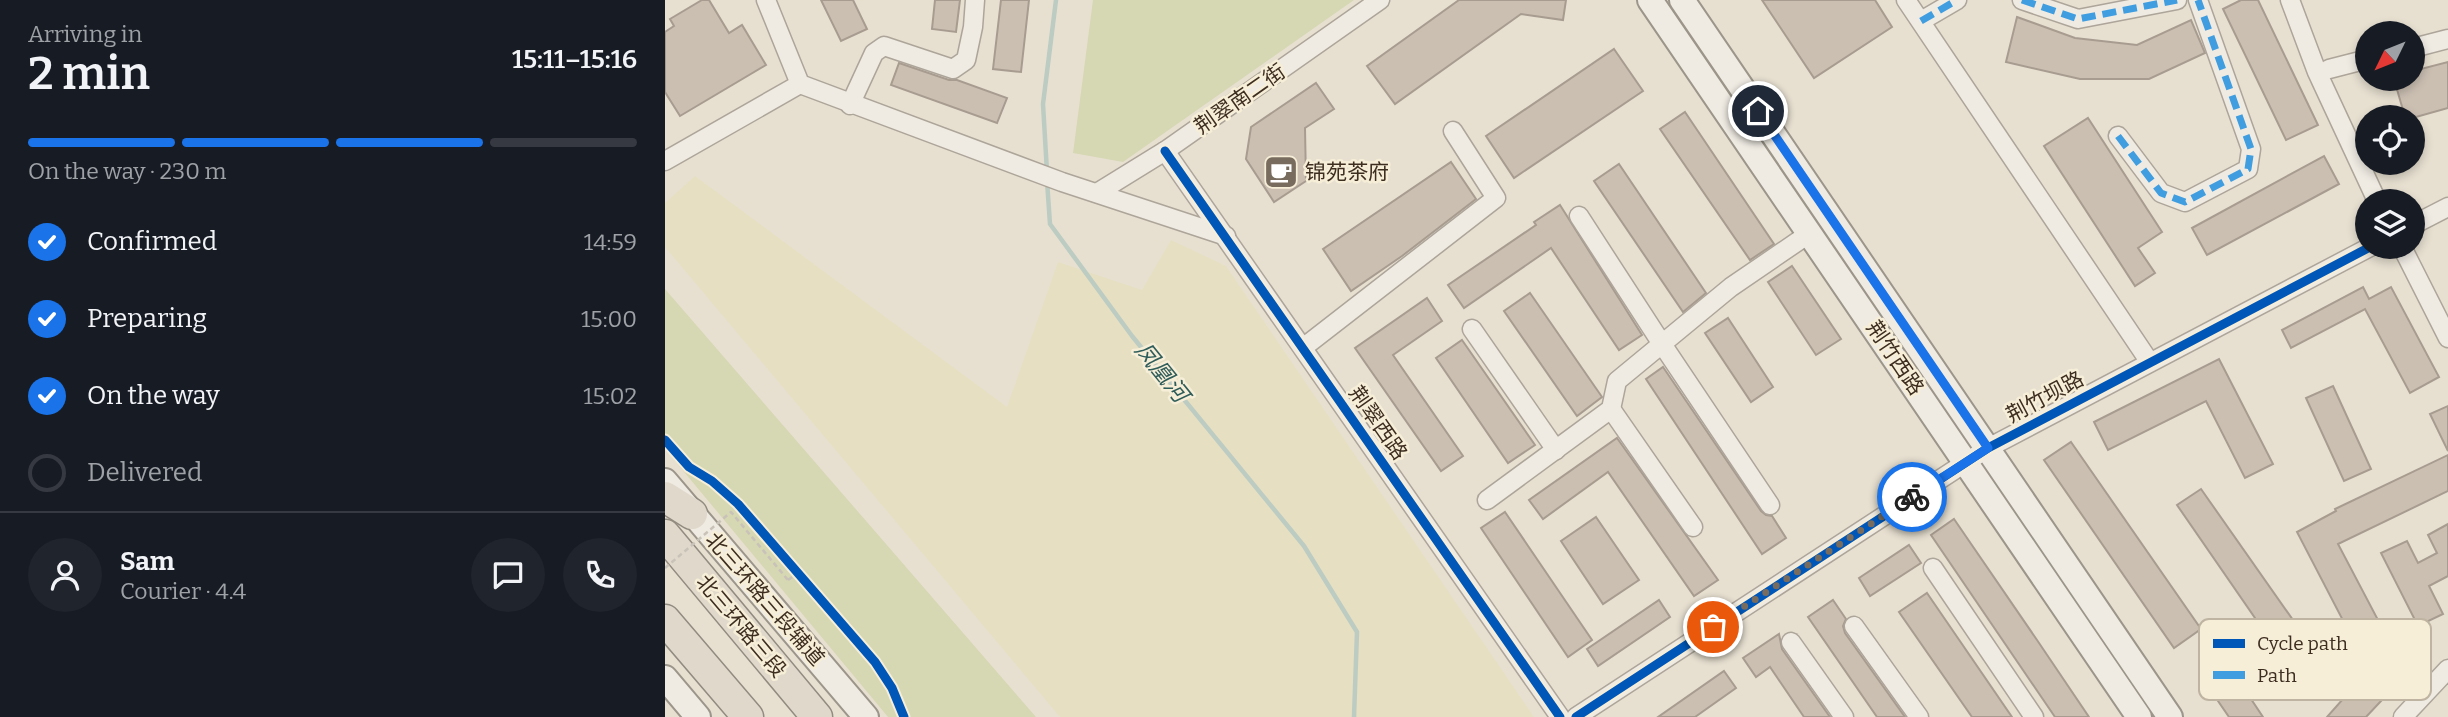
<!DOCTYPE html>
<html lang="en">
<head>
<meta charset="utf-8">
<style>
  body { margin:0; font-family:Bitter,"Noto Sans SC",serif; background:#20242c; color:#f1f3f6; height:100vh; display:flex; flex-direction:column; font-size:26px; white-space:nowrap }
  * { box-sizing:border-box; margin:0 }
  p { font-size:23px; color:#9ea1a6 }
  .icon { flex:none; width:38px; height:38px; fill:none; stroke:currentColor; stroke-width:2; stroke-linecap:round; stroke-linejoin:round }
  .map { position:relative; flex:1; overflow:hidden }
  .side { display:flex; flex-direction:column; background:#171b24; width:665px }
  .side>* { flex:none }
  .needle { width:46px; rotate:227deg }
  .tools { position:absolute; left:1690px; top:21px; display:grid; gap:14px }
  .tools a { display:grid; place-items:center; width:70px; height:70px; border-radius:50%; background:#171b24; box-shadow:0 4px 10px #0003; font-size:35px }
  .pin { position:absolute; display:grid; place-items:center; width:60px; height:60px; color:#fff; margin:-30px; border:4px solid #fff; border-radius:50%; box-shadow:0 2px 7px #0007 }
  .courier { position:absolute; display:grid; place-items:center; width:70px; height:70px; margin:-35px; border:5px solid #1a73e8; border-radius:50%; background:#fff; color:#222; box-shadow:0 2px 9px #0007 }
  .head em { font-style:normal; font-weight:600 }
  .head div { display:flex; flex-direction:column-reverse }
  .head { display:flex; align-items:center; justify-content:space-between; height:119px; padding:0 28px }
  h1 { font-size:46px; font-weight:600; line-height:52px }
  .bar { display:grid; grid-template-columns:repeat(4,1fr); gap:10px 7px; align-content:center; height:84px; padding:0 28px }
  .bar i { height:9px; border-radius:5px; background:#363941 }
  .bar .active { background:#1a73e8 }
  .bar p { grid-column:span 4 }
  .line { display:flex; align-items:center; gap:18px; padding:0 28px; border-top:2px solid #363941 }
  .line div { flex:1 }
  .round { display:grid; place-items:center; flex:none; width:74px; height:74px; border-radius:37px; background:#20242c }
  ol { padding:0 28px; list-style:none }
  li { display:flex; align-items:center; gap:21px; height:77px }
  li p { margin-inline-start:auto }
  li .icon { padding:7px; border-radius:50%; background:#1a73e8; color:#fff; stroke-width:4 }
  li:last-child { color:#9ea1a6 }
  li i { width:38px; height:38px; border:4px solid #363941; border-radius:50% }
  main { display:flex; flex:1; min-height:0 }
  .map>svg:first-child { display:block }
  .farmland { fill:#e6dfc2 }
  .green { fill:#d6d7b3 }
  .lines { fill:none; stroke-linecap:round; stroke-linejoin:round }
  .stream { stroke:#bcccc2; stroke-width:4.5 }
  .building { fill:#cbbfb2; stroke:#a89c90; stroke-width:2 }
  .minor-casing { stroke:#ada599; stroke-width:21 }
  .secondary-casing { stroke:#9c958a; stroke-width:28 }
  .trunk-casing { stroke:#928b80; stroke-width:33 }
  .path { stroke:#c8c2b9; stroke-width:2.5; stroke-dasharray:5 3.5; stroke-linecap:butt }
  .minor { stroke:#efebe3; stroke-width:18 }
  .secondary { stroke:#efebe3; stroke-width:24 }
  .trunk { stroke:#e0d9cb; stroke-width:30 }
  .path-bridge { stroke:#c8c2b9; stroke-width:2.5; stroke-dasharray:5 3.5; stroke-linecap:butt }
  .quiet { stroke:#3f9de0; stroke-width:7; stroke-dasharray:14 7; stroke-linecap:butt }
  .cycleway-casing { stroke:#f7eed8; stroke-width:13 }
  .cycleway { stroke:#0057b8; stroke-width:9 }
  .done { stroke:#786c5e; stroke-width:7; stroke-dasharray:0 12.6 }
  .route { stroke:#1a73e8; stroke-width:9 }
  .labels { text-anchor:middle; stroke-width:5; stroke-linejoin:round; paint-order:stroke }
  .street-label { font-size:21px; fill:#3d2e20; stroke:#f7eed8 }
  .poi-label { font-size:21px; fill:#3d2e20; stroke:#f7eed8; text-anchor:start }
  .water-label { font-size:23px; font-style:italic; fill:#2f5d5a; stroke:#f7eed8 }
  .key { fill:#f7eed8; stroke:#bfb4a1; stroke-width:2 }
  .key-label { font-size:19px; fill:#3d2e20 }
</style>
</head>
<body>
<main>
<section class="side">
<div class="head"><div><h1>2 min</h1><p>Arriving in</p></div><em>15:11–15:16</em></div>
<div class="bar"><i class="active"></i><i class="active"></i><i class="active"></i><i></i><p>On the way · 230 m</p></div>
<ol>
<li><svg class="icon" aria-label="check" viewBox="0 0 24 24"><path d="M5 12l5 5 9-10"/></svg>Confirmed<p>14:59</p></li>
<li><svg class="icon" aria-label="check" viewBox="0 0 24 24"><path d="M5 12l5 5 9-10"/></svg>Preparing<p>15:00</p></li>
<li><svg class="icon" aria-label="check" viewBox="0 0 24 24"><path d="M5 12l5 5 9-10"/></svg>On the way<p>15:02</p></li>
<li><i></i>Delivered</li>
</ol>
<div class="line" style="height:126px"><a class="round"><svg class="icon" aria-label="person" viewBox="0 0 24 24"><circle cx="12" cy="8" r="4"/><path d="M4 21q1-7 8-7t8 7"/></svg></a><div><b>Sam</b><p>Courier · 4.4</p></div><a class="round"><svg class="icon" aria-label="chat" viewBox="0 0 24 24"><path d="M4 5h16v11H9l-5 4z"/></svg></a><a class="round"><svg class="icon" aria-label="phone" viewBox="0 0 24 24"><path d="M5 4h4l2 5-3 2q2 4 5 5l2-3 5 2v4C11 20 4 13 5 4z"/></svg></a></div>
</section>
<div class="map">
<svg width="1783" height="717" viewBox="0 0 1783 717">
  <rect width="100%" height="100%" fill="#e7e0d1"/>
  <!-- farmland -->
  <polygon class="farmland" points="30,176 342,407 393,262 477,290 506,240 561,266 869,717 395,717 0,247 0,203"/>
  <!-- green -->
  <g class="green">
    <polygon points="428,0 689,0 458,162 408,153"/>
    <polygon points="0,289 371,717 223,717 0,449"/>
  </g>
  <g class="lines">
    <!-- stream -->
    <g class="stream">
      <polyline points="382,172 378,104 391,0"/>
      <polyline points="382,181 385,224 467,336 639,546 692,632 689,717"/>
    </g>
  </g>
  <!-- building -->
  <g class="building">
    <polygon points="37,0 44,0 64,33 77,25 101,65 15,116 0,92 0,32 9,26 5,19"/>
    <polygon points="156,0 188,0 202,29 176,41"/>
    <polygon points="270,0 295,0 291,32 267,29"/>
    <polygon points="336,0 364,0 356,72 328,69"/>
    <polygon points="794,0 901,0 898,20 856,14 730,104 702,66"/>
    <polygon points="1097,0 1210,0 1227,27 1149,78"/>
    <polygon points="1576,0 1593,0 1653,125 1621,140 1558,9"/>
    <polygon points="1352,17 1410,38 1472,45 1526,20 1540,53 1484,79 1415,79 1341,62"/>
    <polygon points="949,49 978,91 849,178 821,136"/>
    <polygon points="1783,62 1783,108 1751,117 1740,117 1729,79 1748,79 1748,71"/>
    <polygon points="234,63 284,80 292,80 342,98 332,123 226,85"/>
    <polygon points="651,83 669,109 640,128 641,181 609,202 581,159 586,127"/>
    <polygon points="1020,112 1109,244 1085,260 995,129"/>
    <polygon points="1423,118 1497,232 1473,248 1490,273 1470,286 1379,146"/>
    <polygon points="1659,156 1674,184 1542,255 1527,228"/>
    <polygon points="786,162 811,199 737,256 686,291 658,249"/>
    <polygon points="954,164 1041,293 1018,312 929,181"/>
    <polygon points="895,205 977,335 954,350 886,248 799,308 783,285 871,225 869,222"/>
    <polygon points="1127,266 1176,339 1151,355 1103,282"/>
    <polygon points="1698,287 1704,299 1726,287 1774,377 1745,393 1700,309 1626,348 1617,330"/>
    <polygon points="865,293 937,397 912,416 839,311"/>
    <polygon points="762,298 777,321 728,355 798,456 776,471 690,348"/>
    <polygon points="1063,318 1108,387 1086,402 1040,333"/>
    <polygon points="797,340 870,445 843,463 771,358"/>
    <polygon points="1554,359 1608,464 1580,478 1541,401 1443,450 1429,422"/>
    <polygon points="998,367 1096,511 1101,515 1107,516 1121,538 1097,554 981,379"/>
    <polygon points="1668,386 1706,469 1679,481 1641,398"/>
    <polygon points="1783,406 1783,451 1765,414"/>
    <polygon points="952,438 1053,580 1029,596 943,472 878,519 864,500"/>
    <polygon points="1406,442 1536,629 1509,648 1379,460"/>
    <polygon points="1783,455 1783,491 1673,544 1713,620 1685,634 1632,532 1671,511 1670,509"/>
    <polygon points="1536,489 1642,640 1617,657 1512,505"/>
    <polygon points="840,512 927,640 903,657 816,528"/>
    <polygon points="931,517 974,580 938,604 896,541"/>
    <polygon points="1289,519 1372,640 1424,717 1390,717 1266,535"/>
    <polygon points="1783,524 1783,576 1764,586 1778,614 1753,626 1716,553 1742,541 1753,563 1772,553 1763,535"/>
    <polygon points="1244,545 1256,563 1205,596 1194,578"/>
    <polygon points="1262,593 1347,717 1307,717 1234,612"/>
    <polygon points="994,600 1005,617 933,666 922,649"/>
    <polygon points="1168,600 1181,619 1178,626 1180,633 1240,717 1212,717 1143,617"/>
    <polygon points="1114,634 1117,649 1165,717 1139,717 1105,667 1091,677 1078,658"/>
    <polygon points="1562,663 1598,717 1564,717 1538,679"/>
    <polygon points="1059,671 1071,688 1030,717 993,717"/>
    <polygon points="1694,681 1716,701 1701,717 1662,717"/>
  </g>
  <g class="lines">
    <!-- minor casing -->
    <g class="minor-casing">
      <g id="minor">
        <polyline points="101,0 135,84 397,182 561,236"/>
        <polyline points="1241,0 1484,361"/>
        <polyline points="1357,0 1413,19 1512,0"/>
        <polyline points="1625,0 1652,72 1712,201"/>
        <polyline points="1256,21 1292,0"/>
        <polyline points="1748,48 1783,39"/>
        <polyline points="1664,69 1703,59"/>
        <polyline points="185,105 209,53 219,46 288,69 301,60 308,27 310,0"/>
        <polyline points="1453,136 1496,193 1520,202 1583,169 1586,149 1533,0"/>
        <polyline points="500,151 895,717"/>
        <polyline points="0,161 135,84"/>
        <polyline points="432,193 500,151 715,0"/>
        <polyline points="914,216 997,344 1105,505"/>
        <polyline points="1748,225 1783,207"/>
        <polyline points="1737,247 1783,338"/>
        <polyline points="807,329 891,450"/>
        <polyline points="639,347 831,198 788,131"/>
        <polyline points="946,409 1028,527"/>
        <polyline points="822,500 946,409 952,381 1066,287 1145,233"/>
        <polyline points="1268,568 1369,717"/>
        <polyline points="1189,626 1254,717"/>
        <polyline points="1126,642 1179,717"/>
        <polyline points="911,717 1323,448 1705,247"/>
        <polyline points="1738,717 1783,669"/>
      </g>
    </g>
    <!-- secondary casing -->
    <g class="secondary-casing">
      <g id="secondary">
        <polyline points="985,0 1474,717"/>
        <polyline points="1017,0 1505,717"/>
        <polyline points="0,481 201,717"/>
        <polyline points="0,678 33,717"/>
      </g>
    </g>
    <!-- trunk casing -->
    <g class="trunk-casing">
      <g id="trunk">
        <polyline points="0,497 27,514"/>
        <polyline points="0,535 152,717"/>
        <polyline points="0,620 83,717"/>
      </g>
    </g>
    <!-- path -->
    <polyline class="path" points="123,580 133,573"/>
    <!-- minor -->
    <use href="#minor" class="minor"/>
    <!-- secondary -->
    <use href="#secondary" class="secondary"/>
    <!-- trunk -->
    <use href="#trunk" class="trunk"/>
    <!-- path-bridge -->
    <polyline class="path-bridge" points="0,568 66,512 123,580"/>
    <!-- quiet -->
    <g class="quiet">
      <polyline points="1357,0 1413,19 1512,0"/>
      <polyline points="1256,21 1292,0"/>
      <polyline points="1453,136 1496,193 1520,202 1583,169 1586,149 1533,0"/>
    </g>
    <!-- cycleway casing -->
    <g class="cycleway-casing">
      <g id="cycleway">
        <polyline points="500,151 895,717"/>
        <polyline points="0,440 24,467 47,481 73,504 210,662 227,688 239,717"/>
        <polyline points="911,717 1323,448 1705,247"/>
      </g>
    </g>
    <!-- cycleway -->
    <use href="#cycleway" class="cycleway"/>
  </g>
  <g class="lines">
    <!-- done -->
    <polyline class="done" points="1048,627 1247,497"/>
    <!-- route -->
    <polyline class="route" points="1093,111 1323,448 1247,497"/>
  </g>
  <!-- icons -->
  <defs>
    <g id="cafe-square" transform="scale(1.75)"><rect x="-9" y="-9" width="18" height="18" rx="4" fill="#786c5e" stroke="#f7eed8"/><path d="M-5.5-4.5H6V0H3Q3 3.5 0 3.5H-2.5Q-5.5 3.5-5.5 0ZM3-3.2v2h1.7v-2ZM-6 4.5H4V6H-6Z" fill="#fff"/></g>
  </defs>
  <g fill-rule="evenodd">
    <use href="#cafe-square" x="616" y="172"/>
  </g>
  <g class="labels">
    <!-- street labels -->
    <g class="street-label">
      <text transform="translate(575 99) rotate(-35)" y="7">荆翠南二街</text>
      <text transform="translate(1230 358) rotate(56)" y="7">荆竹西路</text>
      <text transform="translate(1380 397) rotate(-28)" y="7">荆竹坝路</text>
      <text transform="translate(713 423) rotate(55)" y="7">荆翠西路</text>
      <text transform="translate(100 599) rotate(49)" y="7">北三环路三段辅道</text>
      <text transform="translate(76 626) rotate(50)" y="7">北三环路三段</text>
    </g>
    <!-- poi labels -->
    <g class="poi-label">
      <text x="640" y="179">锦苑茶府</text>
    </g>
    <!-- water labels -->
    <g class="water-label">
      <text transform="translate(497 372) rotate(51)" y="8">凤凰河</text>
    </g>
  </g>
  <!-- legend -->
  <rect x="1534" y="619" width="232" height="81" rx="10" class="key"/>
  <rect x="1548" y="639" width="32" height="9" fill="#0057b8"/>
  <rect x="1548" y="671" width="32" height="8" fill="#3f9de0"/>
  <g class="key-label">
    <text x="1592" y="650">Cycle path</text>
    <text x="1592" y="682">Path</text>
  </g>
</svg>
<div class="tools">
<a><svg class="needle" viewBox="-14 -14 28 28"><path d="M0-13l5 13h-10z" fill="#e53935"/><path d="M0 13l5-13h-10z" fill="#9ea1a6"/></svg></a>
<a><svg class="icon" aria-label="locate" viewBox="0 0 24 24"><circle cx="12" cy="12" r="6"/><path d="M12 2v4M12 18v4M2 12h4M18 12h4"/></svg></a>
<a><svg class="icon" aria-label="layers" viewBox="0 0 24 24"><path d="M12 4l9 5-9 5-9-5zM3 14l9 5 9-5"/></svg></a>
</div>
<div class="pin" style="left:1048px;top:627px;background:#ea580c"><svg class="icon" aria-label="bag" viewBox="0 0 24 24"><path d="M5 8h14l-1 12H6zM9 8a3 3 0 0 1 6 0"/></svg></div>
<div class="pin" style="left:1093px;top:111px;background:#1f2937"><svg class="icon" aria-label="home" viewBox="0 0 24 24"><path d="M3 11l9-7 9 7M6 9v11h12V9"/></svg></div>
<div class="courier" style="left:1247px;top:497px"><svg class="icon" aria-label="bike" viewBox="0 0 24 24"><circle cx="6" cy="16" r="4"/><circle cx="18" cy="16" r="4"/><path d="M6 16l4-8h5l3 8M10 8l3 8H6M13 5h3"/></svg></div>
</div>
</main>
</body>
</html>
